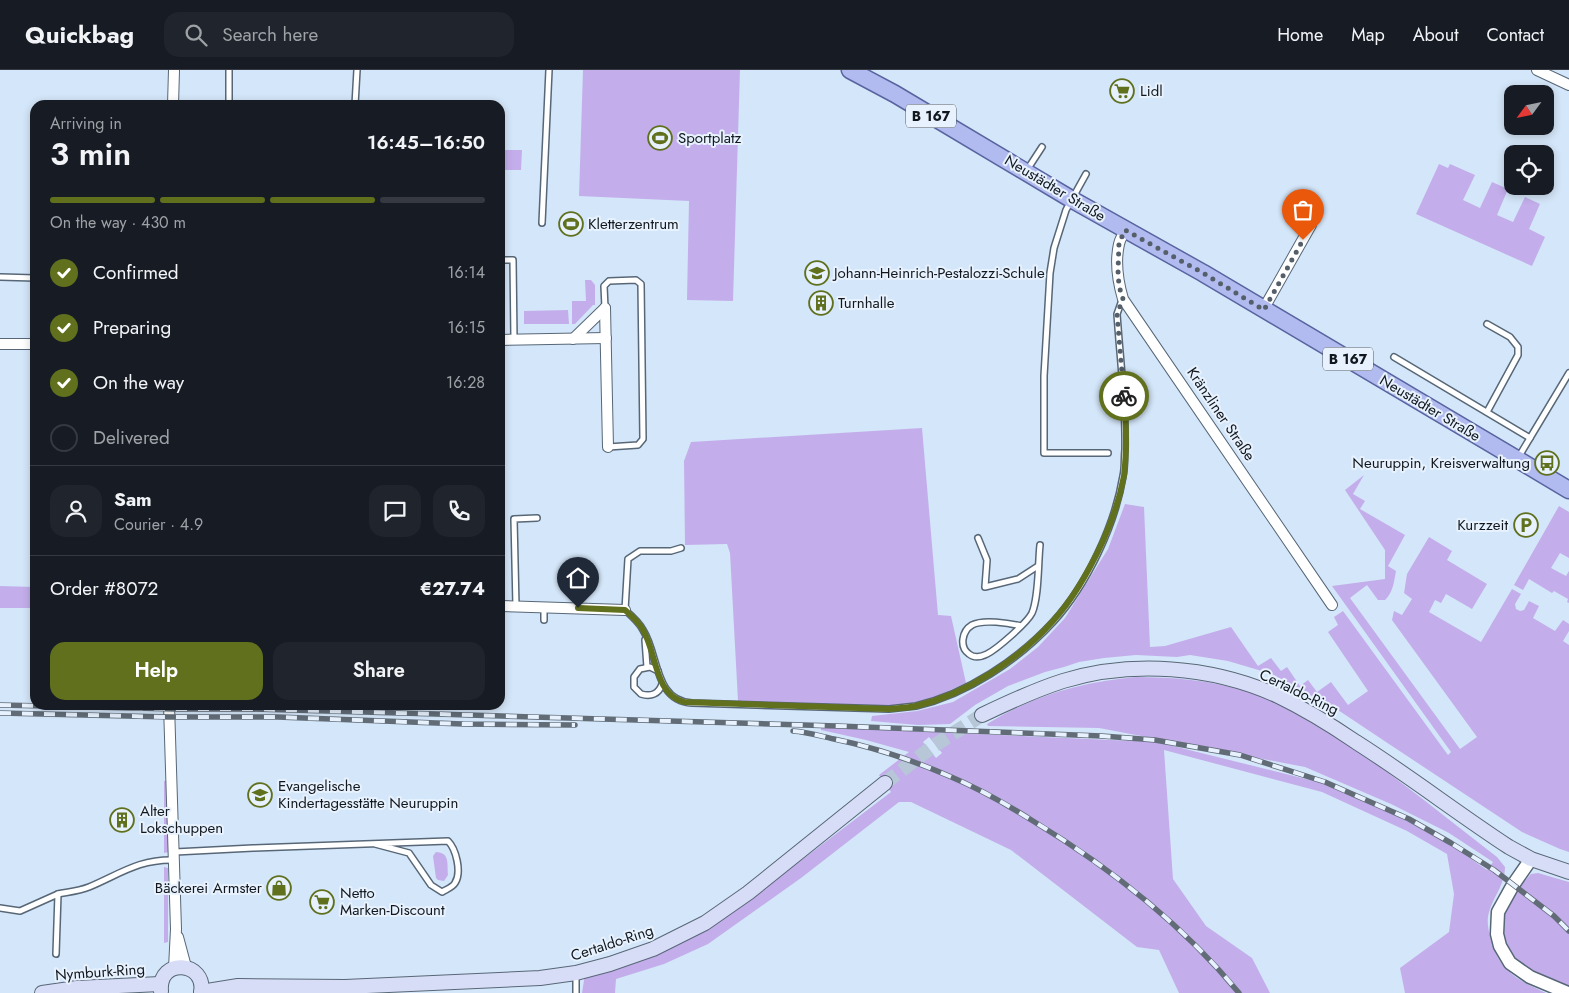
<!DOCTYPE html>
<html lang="en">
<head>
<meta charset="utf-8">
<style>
  body { margin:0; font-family:Jost,sans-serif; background:#20242c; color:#f1f3f6; height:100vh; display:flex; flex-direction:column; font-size:19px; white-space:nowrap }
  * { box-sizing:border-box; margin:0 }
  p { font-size:16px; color:#9ea1a6 }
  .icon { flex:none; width:28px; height:28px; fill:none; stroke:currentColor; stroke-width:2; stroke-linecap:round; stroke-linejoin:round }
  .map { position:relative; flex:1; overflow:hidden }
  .sheet { position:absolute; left:30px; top:30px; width:475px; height:610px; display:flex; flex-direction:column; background:#171b24; border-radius:15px; box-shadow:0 2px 8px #0003 }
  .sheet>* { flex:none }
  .needle { width:32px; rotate:237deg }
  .buttons { position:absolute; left:1504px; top:15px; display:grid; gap:10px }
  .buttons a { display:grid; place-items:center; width:50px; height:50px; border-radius:10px; background:#171b24; box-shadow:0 2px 8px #0003; font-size:25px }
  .pin { position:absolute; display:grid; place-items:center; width:42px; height:42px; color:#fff; margin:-51px -21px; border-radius:50% 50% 50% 0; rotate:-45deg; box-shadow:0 0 5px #0007 }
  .pin .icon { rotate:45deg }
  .courier { position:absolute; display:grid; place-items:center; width:50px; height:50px; margin:-25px; border:4px solid #60701d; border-radius:50%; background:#fff; color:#222; box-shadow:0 1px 6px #0007 }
  .headline em { font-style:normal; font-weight:600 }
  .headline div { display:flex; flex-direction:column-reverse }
  .headline { display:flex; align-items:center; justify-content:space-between; height:85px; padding:0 20px }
  h1 { font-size:32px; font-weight:600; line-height:38px }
  .bar { display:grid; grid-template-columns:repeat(4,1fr); gap:8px 5px; align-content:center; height:60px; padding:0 20px }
  .bar i { height:6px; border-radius:4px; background:#363941 }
  .bar .selected { background:#60701d }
  .bar p { grid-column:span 4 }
  .line { display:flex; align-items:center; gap:12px; padding:0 20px; border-top:1px solid #363941 }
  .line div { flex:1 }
  .round { display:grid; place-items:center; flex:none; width:52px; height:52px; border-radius:15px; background:#20242c }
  ol { padding:0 20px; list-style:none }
  li { display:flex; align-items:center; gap:15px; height:55px }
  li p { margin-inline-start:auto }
  li .icon { padding:5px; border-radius:50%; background:#60701d; color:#fff; stroke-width:4 }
  li:last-child { color:#9ea1a6 }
  li i { width:28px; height:28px; border:2px solid #363941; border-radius:50% }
  .button { display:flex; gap:10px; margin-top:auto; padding:10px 20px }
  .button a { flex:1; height:58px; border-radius:15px; background:#60701d; color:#fff; font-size:20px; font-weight:600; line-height:58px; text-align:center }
  .button a+a { background:#20242c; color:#f1f3f6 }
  header { display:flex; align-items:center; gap:30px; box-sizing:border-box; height:70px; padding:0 25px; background:#171b24; border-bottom:1px solid #363941 }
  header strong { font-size:24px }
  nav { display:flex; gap:28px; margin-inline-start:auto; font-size:18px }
  .search { width:350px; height:45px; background:#20242c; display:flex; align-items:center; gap:12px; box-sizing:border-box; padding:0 18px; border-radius:15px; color:#9ea1a6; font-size:19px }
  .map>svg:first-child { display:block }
  .green { fill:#c3aeeb; fill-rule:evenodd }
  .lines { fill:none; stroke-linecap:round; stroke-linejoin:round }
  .secondary-tunnel { stroke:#b7c7d8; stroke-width:14; stroke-dasharray:14 7; stroke-linecap:butt }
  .service-casing { stroke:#576777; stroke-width:8 }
  .minor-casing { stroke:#576777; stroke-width:12 }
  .tertiary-casing { stroke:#576777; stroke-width:15 }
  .secondary-casing { stroke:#576777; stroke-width:16 }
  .primary-casing { stroke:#58649f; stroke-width:19 }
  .service { stroke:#fff; stroke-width:5 }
  .minor { stroke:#fff; stroke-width:10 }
  .tertiary { stroke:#fff; stroke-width:12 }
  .secondary { stroke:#d8ddf7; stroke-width:14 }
  .primary { stroke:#b2bbef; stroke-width:16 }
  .rail-casing { stroke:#616c77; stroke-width:5.5 }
  .rail { stroke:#e7f2fe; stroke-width:4; stroke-dasharray:11; stroke-linecap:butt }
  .done { stroke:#555f6a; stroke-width:5; stroke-dasharray:0 9 }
  .route { stroke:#60701d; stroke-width:6 }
  .labels { text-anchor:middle; stroke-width:4; stroke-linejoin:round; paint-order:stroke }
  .shield { fill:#e7f2fe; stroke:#515960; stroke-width:1 }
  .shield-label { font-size:14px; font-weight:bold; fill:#11171d }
  .poi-label { font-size:15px; fill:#11171d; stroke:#e7f2fe; text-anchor:start }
  .street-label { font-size:15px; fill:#11171d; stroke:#e7f2fe }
</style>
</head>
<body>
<header>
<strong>Quickbag</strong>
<div class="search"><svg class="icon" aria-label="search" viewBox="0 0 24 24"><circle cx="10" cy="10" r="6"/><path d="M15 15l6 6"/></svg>Search here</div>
<nav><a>Home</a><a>Map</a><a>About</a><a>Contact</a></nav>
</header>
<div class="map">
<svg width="1569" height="923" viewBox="0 0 1569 923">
  <rect width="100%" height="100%" fill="#d4e6f9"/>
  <!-- green -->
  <g class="green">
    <polygon points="583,0 740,0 733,231 687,230 689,131 579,126"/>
    <polygon points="500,80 522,80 521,100 500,100"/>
    <polygon points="1439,94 1448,98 1450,94 1475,105 1463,130 1480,138 1492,112 1508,119 1497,145 1513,152 1525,127 1540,134 1529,159 1545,167 1532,196 1416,144"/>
    <polygon points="585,210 591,210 595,215 595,235 593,235 575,254 572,254 572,231 586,231"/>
    <polygon points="568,240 569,254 524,254 524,241"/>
    <polygon points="922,358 938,545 951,546 966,613 935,627 914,633 889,637 738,631 730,483 727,474 685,475 684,391 691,372"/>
    <path d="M 1364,405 L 1353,424 L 1365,431 L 1360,439 L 1405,465 L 1388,496 L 1396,501 C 1394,512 1393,522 1385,530 L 1378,530 L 1367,515 L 1350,528 L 1460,679 L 1477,667 L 1392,550 L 1394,541 L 1402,545 L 1412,529 L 1404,523 L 1407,504 L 1429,467 L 1452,481 L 1447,490 L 1487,514 L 1472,539 L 1446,524 L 1441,533 L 1435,530 L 1429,542 L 1481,572 L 1512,519 L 1521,524 L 1515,534 L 1516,539 L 1520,541 L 1524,540 L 1529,531 L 1539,536 L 1533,548 L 1555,561 L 1563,550 L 1569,554 L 1569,561 L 1563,571 L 1569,575 L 1569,782 L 1560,779 L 1522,762 L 1392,676 L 1341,642 L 1272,604 L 1228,591 L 1190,585 L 1177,587 L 1136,585 L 1104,588 L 1079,592 L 1064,597 L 1045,602 L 1008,616 L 975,635 L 950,654 L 918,655 L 871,651 L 872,646 L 917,641 L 953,632 L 1010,599 L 1038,577 L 1065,548 L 1108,479 L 1125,434 L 1144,437 L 1150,577 L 1165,576 L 1231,557 L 1258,596 L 1271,588 L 1281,601 L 1287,597 L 1300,616 L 1308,610 L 1317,622 L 1331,612 L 1348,635 L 1368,621 L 1328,562 L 1338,555 L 1334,547 L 1343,541 L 1448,685 L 1451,682 L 1332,516 L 1385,509 L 1385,480 L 1345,420 Z"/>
    <polygon points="1559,436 1569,442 1569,488 1560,483 1551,498 1566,506 1569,501 1569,533 1567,532 1568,529 1554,521 1552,523 1529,509 1523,520 1514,515"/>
    <polygon points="0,516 35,517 35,538 0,538"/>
    <path d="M 1136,607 C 1173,607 1210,610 1245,621 C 1275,630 1303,647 1330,663 C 1389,700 1442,745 1497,787 L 1505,797 C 1505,816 1491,829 1488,847 C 1487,854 1489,863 1491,870 C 1500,902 1518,910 1546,923 L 1405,923 L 1400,898 L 1449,862 L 1454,824 L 1447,784 L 1407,761 L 1322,722 L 1164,680 L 1173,809 L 1206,856 L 1252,888 L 1270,923 L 1179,923 L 1159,880 L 1137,877 L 1011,780 L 911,732 L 899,732 L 801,808 L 708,874 L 664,894 L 616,909 L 615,923 L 582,923 L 585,904 L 708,856 L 778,808 L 891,722 L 879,705 L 909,682 L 866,670 L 821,660 L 821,657 L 1157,672 L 1326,714 L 1408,751 L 1454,777 L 1487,800 L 1493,792 L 1449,763 L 1391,734 L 1305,697 L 1099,658 L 988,656 L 987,654 C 1034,625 1082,612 1136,607 ZM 929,667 L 942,683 L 936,688 L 923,672 Z"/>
    <polygon points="168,710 169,782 164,783 164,711"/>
    <path d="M 436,782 C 450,783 447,793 448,805 L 444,811 L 438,810 L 436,808 L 433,786 Z"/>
    <polygon points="164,797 168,798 168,872 164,873"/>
    <polygon points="1538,803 1569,812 1569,919 1519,896 1504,875 1502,858 1504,841 1521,815 1531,804"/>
  </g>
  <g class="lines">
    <!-- secondary-tunnel -->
    <polyline class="secondary-tunnel" points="885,713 932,677 982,645"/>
    <!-- service casing -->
    <g class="service-casing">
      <g id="service">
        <polyline points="229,0 229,31"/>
        <polyline points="355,35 357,0"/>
        <polyline points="1027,100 1042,77"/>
        <polyline points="1086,104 1066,140 1054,178 1050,203 1044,306 1044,383 1108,383"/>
        <polyline points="542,153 549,0"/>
        <polyline points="500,190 513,190 514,270"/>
        <polyline points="0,207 35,208"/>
        <polyline points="605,238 604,216 609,211 636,210 641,214 643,369 638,375 608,377"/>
        <polyline points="1394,287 1530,368"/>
        <polyline points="1487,342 1518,285 1518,277 1510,267 1487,254"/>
        <polyline points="1518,388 1569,303"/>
        <polyline points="978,468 987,490 985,517 1018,509 1038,496"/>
        <path d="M 681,478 L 671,481 L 640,481 L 628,489 L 625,540 C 632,546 639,552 643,560 C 659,585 654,631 692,633 L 889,639 C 898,638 907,637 916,636 C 967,624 1018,590 1053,552 C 1087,515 1115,455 1123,406 C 1125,398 1124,388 1125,380 C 1126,334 1120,289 1117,244 L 1122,230"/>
        <polyline points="516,536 514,449 537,448"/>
        <polyline points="544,550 544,538"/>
        <path d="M 1021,556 C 1009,553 983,549 972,555 C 962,561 959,577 969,584 C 974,588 981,587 987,584 C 997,579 1027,553 1032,543 C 1039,527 1038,493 1040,475"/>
        <polyline points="645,570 647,597"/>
        <path d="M 658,601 L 650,597 L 640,599 L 634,607 L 634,617 L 641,624 C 651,627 659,624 662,614"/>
        <path d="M 175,782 L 253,778 L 448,771 C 456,779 462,802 455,813 C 453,817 447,819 442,822 L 431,815 L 409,783 L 375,774"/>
        <path d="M 58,824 C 68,822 79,821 89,817 C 120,804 139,789 174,790"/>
        <polyline points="0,838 20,841 58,824 56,884"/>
        <polyline points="576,904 576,923"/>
      </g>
    </g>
    <!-- minor casing -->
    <g class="minor-casing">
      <g id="minor">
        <polyline points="1537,0 1569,15"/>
        <polyline points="173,35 174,0"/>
        <path d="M 1125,160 C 1123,165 1120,169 1119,174 C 1115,192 1118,212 1123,229 L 1332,535"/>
        <polyline points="605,238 608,377"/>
        <polyline points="1263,240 1311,155"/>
        <polyline points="573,269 605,238"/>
        <polyline points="500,270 606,268"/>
        <polyline points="0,274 35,274"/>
        <polyline points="500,536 625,540"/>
        <polyline points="169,635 176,859 174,898"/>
        <polyline points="178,867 186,897"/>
      </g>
    </g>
    <!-- tertiary casing -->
    <g class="tertiary-casing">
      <polyline id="tertiary" points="1531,789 1513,815 1498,842 1497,864 1500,876 1510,893 1530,907 1568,923"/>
    </g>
    <!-- secondary casing -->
    <g class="secondary-casing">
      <g id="secondary">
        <path d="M 982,645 C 1009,632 1035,620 1063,611 C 1132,590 1212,596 1278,626 C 1305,639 1331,655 1356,672 C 1408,705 1457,743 1509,777 L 1531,789 L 1569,802"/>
        <path d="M 161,921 C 158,887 207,891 201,923"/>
        <polyline points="201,922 238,916 345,917 540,908 576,903 610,894 653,879 705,853 748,823 885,713"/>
        <polyline points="42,923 77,918 160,914"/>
      </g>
    </g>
    <!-- primary casing -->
    <g class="primary-casing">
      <polyline id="primary" points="850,0 895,24 1071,129 1203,203 1569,420"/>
    </g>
    <!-- service -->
    <use href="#service" class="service"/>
    <!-- minor -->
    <use href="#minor" class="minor"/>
    <!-- tertiary -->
    <use href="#tertiary" class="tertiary"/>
    <!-- secondary -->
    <use href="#secondary" class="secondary"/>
    <!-- primary -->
    <use href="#primary" class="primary"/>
    <!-- rail casing -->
    <g class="rail-casing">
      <g id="rail">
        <polyline points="0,635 177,639 251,639 436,644 837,656 1102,666 1155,670 1240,685 1325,712 1409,749 1451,773 1494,800 1554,846 1569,861"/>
        <polyline points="0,643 169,647 277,647 463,654 575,655"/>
        <path d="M 793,661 C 807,662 820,666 834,669 C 873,677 912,690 949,706 C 978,718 1006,734 1033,751 C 1109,797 1182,854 1239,923"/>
      </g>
    </g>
    <!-- rail -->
    <use href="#rail" class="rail"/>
  </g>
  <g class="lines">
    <!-- done -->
    <polyline class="done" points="1124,326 1117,244 1123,229 1119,216 1118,201 1119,173 1125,160 1203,203 1264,240 1303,170"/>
    <!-- route -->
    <path class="route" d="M 578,538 L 625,540 C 632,546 639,552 643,560 C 657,583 654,624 684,632 L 889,639 C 898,638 907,638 916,636 C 967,624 1018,590 1053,551 C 1074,528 1090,499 1103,471 C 1112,451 1120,427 1124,406 C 1127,381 1126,350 1124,326"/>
  </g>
  <!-- icons -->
  <defs>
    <g id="supermarket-ring" transform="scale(1.25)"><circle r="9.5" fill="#e7f2fe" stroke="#60701d" stroke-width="1.5"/><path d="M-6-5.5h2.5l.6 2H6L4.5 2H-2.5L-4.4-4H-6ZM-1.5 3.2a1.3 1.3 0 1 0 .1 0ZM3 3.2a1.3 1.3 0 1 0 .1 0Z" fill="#60701d"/></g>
    <g id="stadium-ring" transform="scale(1.25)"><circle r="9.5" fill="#e7f2fe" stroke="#60701d" stroke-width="1.5"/><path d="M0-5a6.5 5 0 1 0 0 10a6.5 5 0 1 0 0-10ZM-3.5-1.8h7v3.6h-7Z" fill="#60701d"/></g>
    <g id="school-ring" transform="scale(1.25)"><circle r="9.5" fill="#e7f2fe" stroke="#60701d" stroke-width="1.5"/><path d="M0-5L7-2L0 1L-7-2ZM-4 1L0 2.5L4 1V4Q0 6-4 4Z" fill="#60701d"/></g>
    <g id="building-ring" transform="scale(1.25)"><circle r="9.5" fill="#e7f2fe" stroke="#60701d" stroke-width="1.5"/><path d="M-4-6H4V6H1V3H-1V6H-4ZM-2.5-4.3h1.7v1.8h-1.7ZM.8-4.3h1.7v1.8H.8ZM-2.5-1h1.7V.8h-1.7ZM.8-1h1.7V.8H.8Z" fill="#60701d"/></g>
    <g id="bus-ring" transform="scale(1.25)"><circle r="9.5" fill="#e7f2fe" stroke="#60701d" stroke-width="1.5"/><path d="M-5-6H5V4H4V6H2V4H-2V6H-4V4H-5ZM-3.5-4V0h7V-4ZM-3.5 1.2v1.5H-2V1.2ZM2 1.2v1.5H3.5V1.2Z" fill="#60701d"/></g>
    <g id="parking-ring" transform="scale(1.25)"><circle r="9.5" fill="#e7f2fe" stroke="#60701d" stroke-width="1.5"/><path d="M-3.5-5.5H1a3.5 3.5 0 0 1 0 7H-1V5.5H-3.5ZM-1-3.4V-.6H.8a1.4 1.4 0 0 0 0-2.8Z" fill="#60701d"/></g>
    <g id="shop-ring" transform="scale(1.25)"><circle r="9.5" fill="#e7f2fe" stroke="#60701d" stroke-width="1.5"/><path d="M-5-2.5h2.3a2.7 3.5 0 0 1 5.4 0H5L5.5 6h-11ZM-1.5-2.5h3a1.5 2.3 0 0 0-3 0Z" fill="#60701d"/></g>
  </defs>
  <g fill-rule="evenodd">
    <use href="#supermarket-ring" x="1122" y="21"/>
    <use href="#stadium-ring" x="660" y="68"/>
    <use href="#stadium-ring" x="571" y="154"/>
    <use href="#school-ring" x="817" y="203"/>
    <use href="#building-ring" x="821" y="233"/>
    <use href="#bus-ring" x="1547" y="393"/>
    <use href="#parking-ring" x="1526" y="455"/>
    <use href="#school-ring" x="260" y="725"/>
    <use href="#building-ring" x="122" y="750"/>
    <use href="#shop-ring" x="279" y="818"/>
    <use href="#supermarket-ring" x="322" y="832"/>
  </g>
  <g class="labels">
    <!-- shield labels -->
    <g class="shield">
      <rect x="906" y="34.5" width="50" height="23" rx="4"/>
      <rect x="1323" y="277.5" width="50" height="23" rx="4"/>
    </g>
    <g class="shield-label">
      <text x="931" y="51">B 167</text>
      <text x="1348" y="294">B 167</text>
    </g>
    <!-- poi labels -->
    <g class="poi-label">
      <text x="1140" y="26">Lidl</text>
      <text x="678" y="73">Sportplatz</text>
      <text x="588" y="159">Kletterzentrum</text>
      <text x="834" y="208">Johann-Heinrich-Pestalozzi-Schule</text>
      <text x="838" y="238">Turnhalle</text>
      <text x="1530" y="398" text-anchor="end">Neuruppin, Kreisverwaltung</text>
      <text x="1508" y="460" text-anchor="end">Kurzzeit</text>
      <text x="278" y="721">Evangelische<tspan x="278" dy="17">Kindertagesstätte Neuruppin</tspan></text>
      <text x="140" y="746">Alter<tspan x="140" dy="17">Lokschuppen</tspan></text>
      <text x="262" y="823" text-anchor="end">Bäckerei Armster</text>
      <text x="340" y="828">Netto<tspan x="340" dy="17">Marken-Discount</tspan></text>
    </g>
    <!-- street labels -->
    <g class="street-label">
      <text transform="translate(1055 118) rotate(31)" y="5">Neustädter Straße</text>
      <text transform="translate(1430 338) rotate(31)" y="5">Neustädter Straße</text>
      <text transform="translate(1221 344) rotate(56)" y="5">Kränzliner Straße</text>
      <text transform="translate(1299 622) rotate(26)" y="5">Certaldo-Ring</text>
      <text transform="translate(612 873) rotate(-18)" y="5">Certaldo-Ring</text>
      <text transform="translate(100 902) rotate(-4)" y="5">Nymburk-Ring</text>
    </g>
  </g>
</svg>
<div class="buttons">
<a><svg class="needle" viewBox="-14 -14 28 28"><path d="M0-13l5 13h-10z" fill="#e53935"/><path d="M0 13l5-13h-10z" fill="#9ea1a6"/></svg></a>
<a><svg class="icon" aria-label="locate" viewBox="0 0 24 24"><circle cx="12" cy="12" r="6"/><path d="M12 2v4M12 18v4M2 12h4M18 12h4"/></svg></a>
</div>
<div class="pin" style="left:1303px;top:170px;background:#ea580c"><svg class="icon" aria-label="bag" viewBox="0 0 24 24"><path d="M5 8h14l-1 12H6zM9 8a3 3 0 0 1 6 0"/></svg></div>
<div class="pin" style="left:578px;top:538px;background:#1f2937"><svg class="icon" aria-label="home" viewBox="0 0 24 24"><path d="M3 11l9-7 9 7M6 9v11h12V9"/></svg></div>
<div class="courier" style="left:1124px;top:326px"><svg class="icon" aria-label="bike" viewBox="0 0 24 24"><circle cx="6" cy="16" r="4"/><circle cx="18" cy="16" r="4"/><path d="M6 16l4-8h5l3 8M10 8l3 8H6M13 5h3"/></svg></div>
<section class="sheet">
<div class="headline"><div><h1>3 min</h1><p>Arriving in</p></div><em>16:45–16:50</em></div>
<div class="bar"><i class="selected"></i><i class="selected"></i><i class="selected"></i><i></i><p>On the way · 430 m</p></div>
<ol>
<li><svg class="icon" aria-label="check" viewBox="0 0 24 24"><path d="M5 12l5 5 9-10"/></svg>Confirmed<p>16:14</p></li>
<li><svg class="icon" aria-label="check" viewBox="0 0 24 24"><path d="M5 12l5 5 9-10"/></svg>Preparing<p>16:15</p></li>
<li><svg class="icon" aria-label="check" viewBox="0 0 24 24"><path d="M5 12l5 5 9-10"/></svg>On the way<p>16:28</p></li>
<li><i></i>Delivered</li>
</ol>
<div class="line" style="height:90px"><a class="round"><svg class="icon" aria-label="person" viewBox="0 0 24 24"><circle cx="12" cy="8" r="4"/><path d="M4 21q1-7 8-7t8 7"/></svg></a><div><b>Sam</b><p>Courier · 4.9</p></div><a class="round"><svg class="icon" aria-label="chat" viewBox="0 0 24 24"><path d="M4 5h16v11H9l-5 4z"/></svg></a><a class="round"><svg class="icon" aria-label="phone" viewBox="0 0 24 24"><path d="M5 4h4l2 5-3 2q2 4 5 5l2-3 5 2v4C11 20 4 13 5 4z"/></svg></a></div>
<div class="line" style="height:65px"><div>Order #8072</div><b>€27.74</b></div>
<div class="button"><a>Help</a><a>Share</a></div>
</section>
</div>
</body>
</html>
